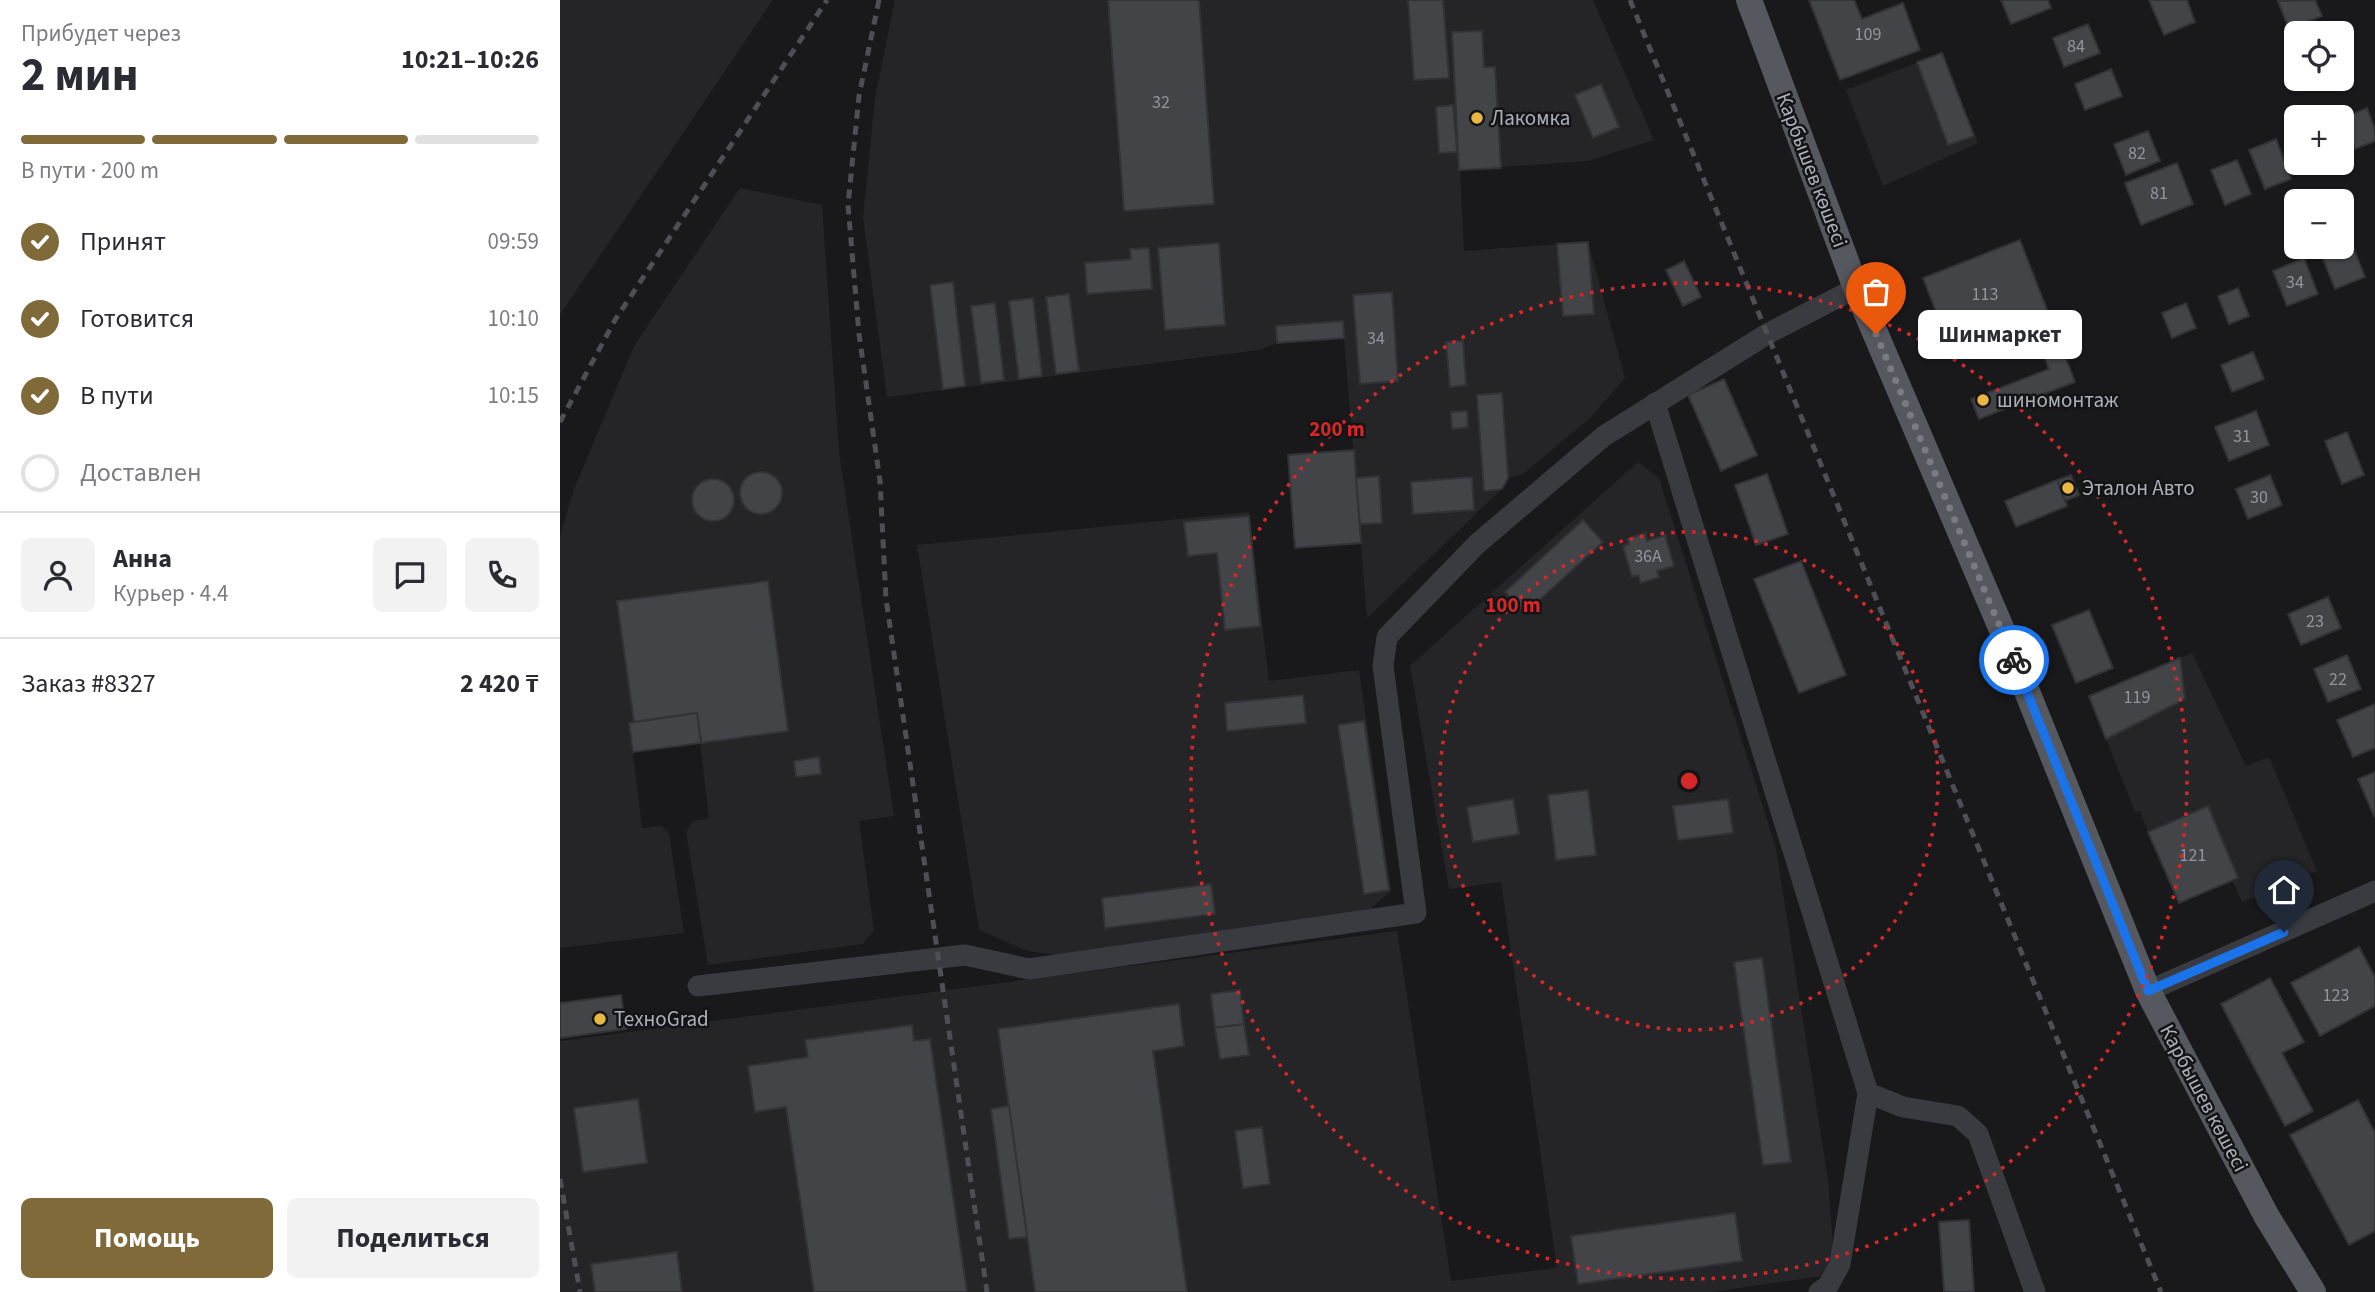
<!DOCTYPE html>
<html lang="ru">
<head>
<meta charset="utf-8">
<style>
  body { margin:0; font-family:"Source Sans 3",sans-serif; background:#f2f2f3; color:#2b2b33; height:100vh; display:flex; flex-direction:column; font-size:26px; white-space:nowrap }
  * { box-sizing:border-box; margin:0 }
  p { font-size:23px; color:#7c7c81 }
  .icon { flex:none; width:38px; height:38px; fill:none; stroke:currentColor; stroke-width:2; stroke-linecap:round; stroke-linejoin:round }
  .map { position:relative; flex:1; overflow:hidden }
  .details { display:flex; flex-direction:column; background:#fff; width:560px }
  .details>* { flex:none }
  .controls { position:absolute; left:1724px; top:21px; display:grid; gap:14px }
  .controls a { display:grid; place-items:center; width:70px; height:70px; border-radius:10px; background:#fff; box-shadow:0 2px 5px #0004; font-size:35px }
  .pin { position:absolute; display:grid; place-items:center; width:60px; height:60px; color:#fff; margin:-72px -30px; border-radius:50% 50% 50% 0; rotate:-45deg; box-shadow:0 0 7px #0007 }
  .pin .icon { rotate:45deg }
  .courier { position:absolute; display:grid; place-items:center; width:70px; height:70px; margin:-35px; border:5px solid #1a73e8; border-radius:50%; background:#fff; color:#222; box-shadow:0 2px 9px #0007 }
  .bubble { position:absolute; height:49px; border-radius:10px; background:#fff; box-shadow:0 2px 5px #0004; font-size:23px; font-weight:700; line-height:49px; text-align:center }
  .summary em { font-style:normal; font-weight:700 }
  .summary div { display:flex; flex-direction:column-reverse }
  .summary { display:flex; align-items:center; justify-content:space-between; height:119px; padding:0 21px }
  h1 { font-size:46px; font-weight:700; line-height:52px }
  .bar { display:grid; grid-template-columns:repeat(4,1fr); gap:10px 7px; align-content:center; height:84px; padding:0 21px }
  .bar i { height:9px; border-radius:5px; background:#e1e1e2 }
  .bar .current { background:#806a3a }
  .bar p { grid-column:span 4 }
  .line { display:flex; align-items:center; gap:18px; padding:0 21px; border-top:2px solid #e1e1e2 }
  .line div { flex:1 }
  .round { display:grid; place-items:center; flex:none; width:74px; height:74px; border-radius:10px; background:#f2f2f3 }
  ol { padding:0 21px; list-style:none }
  li { display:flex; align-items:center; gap:21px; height:77px }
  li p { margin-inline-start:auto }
  li .icon { padding:7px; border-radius:50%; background:#806a3a; color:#fff; stroke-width:4 }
  li:last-child { color:#7c7c81 }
  li i { width:38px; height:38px; border:4px solid #e1e1e2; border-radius:50% }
  .cta { display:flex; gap:14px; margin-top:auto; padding:14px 21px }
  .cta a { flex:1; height:80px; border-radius:10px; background:#806a3a; color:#fff; font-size:28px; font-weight:700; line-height:80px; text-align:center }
  .cta a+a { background:#f2f2f3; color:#2b2b33 }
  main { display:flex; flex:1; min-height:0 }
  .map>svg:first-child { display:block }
  .built { fill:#252528 }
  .building { fill:#434448; stroke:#333337; stroke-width:2 }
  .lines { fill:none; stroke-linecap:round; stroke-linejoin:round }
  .minor { stroke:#3a3b40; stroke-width:21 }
  .major { stroke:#56585f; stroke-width:26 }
  .rail { stroke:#4d4f55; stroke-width:5; stroke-dasharray:9 7; stroke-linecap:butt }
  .done { stroke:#797b82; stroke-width:7; stroke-dasharray:0 12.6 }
  .route { stroke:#1a73e8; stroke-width:9 }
  .ring { fill:none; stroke:#d62828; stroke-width:3.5; stroke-dasharray:3.5 7 }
  .poi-dot { fill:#e9b843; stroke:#141416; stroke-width:2.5 }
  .labels { text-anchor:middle; stroke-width:5; stroke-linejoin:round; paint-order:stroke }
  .number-label { font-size:18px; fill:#92959e }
  .poi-label { font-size:21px; fill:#acb0ba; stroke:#141416; text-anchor:start }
  .street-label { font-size:21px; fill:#acb0ba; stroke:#141416 }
  .centre { fill:#d62828; stroke:#141416; stroke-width:3.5 }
  .ring-label { font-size:21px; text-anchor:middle; font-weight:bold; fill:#d62828; stroke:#141416; stroke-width:5; stroke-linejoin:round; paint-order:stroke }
</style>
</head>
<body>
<main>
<section class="details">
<div class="summary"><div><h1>2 мин</h1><p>Прибудет через</p></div><em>10:21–10:26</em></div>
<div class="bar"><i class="current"></i><i class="current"></i><i class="current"></i><i></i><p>В пути · 200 m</p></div>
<ol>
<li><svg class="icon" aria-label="check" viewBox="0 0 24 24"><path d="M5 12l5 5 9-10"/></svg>Принят<p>09:59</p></li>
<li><svg class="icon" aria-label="check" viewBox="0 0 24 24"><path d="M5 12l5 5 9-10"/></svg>Готовится<p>10:10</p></li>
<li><svg class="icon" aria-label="check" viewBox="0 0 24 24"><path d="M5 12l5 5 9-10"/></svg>В пути<p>10:15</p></li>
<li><i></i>Доставлен</li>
</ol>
<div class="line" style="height:126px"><a class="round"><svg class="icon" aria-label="person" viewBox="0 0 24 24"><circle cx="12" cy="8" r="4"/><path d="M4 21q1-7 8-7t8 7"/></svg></a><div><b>Анна</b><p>Курьер · 4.4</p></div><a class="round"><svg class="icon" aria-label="chat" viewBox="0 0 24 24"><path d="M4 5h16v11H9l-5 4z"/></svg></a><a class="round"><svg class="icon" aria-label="phone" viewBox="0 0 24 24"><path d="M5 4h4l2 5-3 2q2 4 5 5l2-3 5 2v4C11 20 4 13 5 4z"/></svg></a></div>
<div class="line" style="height:91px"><div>Заказ #8327</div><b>2 420 ₸</b></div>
<div class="cta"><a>Помощь</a><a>Поделиться</a></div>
</section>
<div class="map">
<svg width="1815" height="1292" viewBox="0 0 1815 1292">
  <rect width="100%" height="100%" fill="#19191b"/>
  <!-- built -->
  <g class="built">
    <polygon points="0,0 213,0 0,315"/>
    <polygon points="335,0 1033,0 1094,140 1028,161 900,170 904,251 1028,242 1065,378 1029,419 963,474 948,478 942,489 807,618 784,338 717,343 699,350 327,397 303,218 315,98"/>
    <polygon points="1382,53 1418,143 1323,186 1286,90"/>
    <polygon points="180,188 262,205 279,452 334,816 299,821 314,930 303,944 148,965 126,832 133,821 149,818 140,743 73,752 82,828 101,826 109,834 124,933 0,948 0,536 14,489 75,344"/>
    <polygon points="1078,462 1099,478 1216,848 1268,1180 1275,1274 1153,1292 0,1292 0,1041 837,931 891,1281 997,1268 941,882 889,889 850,666"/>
    <polygon points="689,512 709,681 799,670 831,891 805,914 496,955 468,951 419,930 357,545"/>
    <polygon points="1632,653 1686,766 1709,757 1757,871 1682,902 1672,880 1678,877 1648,807 1588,832 1580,811 1575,812 1529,696"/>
  </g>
  <!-- building -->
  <g class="building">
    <polygon points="548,0 639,0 654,204 564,211"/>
    <polygon points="848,0 883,0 889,78 854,80"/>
    <polygon points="1249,0 1294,0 1302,19 1343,3 1360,50 1280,80"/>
    <polygon points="1441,0 1488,0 1491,8 1451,24"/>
    <polygon points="1589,0 1627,0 1635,22 1604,35"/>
    <polygon points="1755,0 1762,16 1729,29 1718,1"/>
    <polygon points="1528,24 1540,53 1504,67 1493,38"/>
    <polygon points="922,31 924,67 935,67 941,168 899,170 892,32"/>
    <polygon points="1382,53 1414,136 1388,145 1357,62"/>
    <polygon points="1551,69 1562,96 1525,110 1515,84"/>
    <polygon points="1041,84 1059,127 1033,138 1015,95"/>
    <polygon points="893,105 897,152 879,153 876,107"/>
    <polygon points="1807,108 1815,130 1815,141 1795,149 1783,118"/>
    <polygon points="1588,131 1600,161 1566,175 1554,144"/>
    <polygon points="1716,139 1731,179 1705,189 1689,150"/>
    <polygon points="1677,160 1691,194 1665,205 1651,170"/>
    <polygon points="1617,163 1633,204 1581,225 1565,183"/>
    <polygon points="1738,163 1766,163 1742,172"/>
    <polygon points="1460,240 1487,310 1390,348 1363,278"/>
    <polygon points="1028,242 1034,314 1003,316 997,244"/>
    <polygon points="1791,242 1805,277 1775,289 1761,254"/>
    <polygon points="659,243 665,325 605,330 598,248"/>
    <polygon points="589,248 592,289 527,294 525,263 571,259 570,249"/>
    <polygon points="1744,258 1758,294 1727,306 1713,271"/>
    <polygon points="1124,261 1141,297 1123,306 1106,270"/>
    <polygon points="393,282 405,386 383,389 370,285"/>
    <polygon points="1678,288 1689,316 1669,324 1658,296"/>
    <polygon points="832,292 838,381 800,384 793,295"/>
    <polygon points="509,294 519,371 496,374 486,297"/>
    <polygon points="473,298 482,376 459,379 449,301"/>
    <polygon points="435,303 444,380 421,383 411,306"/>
    <polygon points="1626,303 1636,328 1612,338 1602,313"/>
    <polygon points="1487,310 1515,382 1419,419 1411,399 1489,369 1468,317"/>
    <polygon points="783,321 784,338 717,343 716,326"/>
    <polygon points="903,341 906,385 890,387 886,342"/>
    <polygon points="1693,352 1704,379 1672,392 1661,365"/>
    <polygon points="1164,379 1197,455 1161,471 1128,395"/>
    <polygon points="942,393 948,478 942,489 924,491 917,395"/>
    <polygon points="907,411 908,427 892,429 891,412"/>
    <polygon points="1696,411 1709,445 1669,461 1655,427"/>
    <polygon points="1787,432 1804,475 1782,484 1765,441"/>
    <polygon points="794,450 801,543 735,548 728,455"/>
    <circle cx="201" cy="493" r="21"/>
    <polygon points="1207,474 1228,534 1196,545 1175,485"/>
    <polygon points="1511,475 1519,495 1505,501 1497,480"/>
    <polygon points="1710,475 1722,505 1688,519 1676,489"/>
    <polygon points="819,476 822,523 800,524 796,478"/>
    <polygon points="912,477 914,510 853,514 851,482"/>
    <circle cx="153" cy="500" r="21"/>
    <polygon points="1497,480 1507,506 1456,527 1445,501"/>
    <polygon points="689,516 700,626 665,630 657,553 628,556 624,522"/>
    <polygon points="1023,520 1043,542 965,613 945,592"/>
    <polygon points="1085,533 1087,541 1105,535 1114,566 1097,571 1099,577 1081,583 1078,575 1072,577 1063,546 1069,544 1067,539"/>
    <polygon points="1241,561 1286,675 1239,693 1194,579"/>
    <polygon points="208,581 228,731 141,743 137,713 74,722 57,601"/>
    <polygon points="1768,597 1781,628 1741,645 1728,614"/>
    <polygon points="1529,610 1553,668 1516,683 1492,625"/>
    <polygon points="1787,655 1801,689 1768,702 1754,669"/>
    <polygon points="1620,658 1625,699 1546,739 1529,696"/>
    <polygon points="743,695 746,723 667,731 665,703"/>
    <polygon points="1815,704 1815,748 1793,757 1777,720"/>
    <polygon points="137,713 141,743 73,752 69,723"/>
    <polygon points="804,721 829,890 804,894 778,725"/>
    <polygon points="259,757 261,774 236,777 234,761"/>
    <polygon points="1815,772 1815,815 1814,816 1798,779"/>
    <polygon points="1028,790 1036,855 996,860 988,795"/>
    <polygon points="953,799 959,834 913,842 907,807"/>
    <polygon points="1168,799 1173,833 1118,840 1113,806"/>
    <polygon points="1648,806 1678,878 1619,903 1588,832"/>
    <polygon points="651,884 655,914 545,928 542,898"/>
    <polygon points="1799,947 1815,977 1815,1006 1760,1036 1731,983"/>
    <polygon points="1202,958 1231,1162 1203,1165 1174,962"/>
    <polygon points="1710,978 1744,1042 1722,1053 1753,1111 1725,1126 1661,1004"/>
    <polygon points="680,990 684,1024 655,1028 651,994"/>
    <polygon points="61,995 66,1029 0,1038 0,1003"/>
    <polygon points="619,1004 624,1046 593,1051 627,1292 475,1292 438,1029"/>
    <polygon points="684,1024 689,1055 660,1059 655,1028"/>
    <polygon points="352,1025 354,1041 370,1039 407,1292 254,1292 226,1107 195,1112 188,1066 248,1057 245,1040"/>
    <polygon points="78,1099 87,1163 23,1172 14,1108"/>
    <polygon points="1798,1100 1815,1133 1815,1231 1789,1245 1730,1135"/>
    <polygon points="449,1106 467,1237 449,1239 431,1109"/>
    <polygon points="702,1127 710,1184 683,1188 675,1131"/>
    <polygon points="1175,1213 1182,1261 1018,1284 1011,1236"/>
    <polygon points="1409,1220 1414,1292 1384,1292 1379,1222"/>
    <polygon points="117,1252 122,1292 35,1292 31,1264"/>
  </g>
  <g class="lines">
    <!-- minor -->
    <g class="minor">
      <polyline points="1095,403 1308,1093 1343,1107 1398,1116 1418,1134 1475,1292"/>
      <polyline points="138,986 405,955 469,969 856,913 823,666 827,637 917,544 1044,436 1207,334 1296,288"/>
      <polyline points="1588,991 1815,891"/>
      <polyline points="1259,1292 1268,1286 1280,1264 1308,1093"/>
    </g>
    <!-- major -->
    <polyline class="major" points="1189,0 1296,288 1445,637 1588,991 1707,1217 1753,1292"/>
    <!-- rail -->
    <g class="rail">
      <polyline points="319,0 299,96 288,205 299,334 320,481 326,599 427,1292"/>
      <polyline points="1070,0 1601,1292"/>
      <polyline points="0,422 55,320 267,0"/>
      <polyline points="0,1179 20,1292"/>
    </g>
  </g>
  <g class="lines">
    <!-- done -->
    <polyline class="done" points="1316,334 1454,660"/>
    <!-- route -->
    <polyline class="route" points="1454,660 1588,991 1724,932"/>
  </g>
  <!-- distance rings -->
  <g class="ring">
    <circle cx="1129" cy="781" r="249"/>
    <circle cx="1129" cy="781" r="498"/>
  </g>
  <!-- markers -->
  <g class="poi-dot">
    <circle cx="917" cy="118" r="7"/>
    <circle cx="1423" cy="400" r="7"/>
    <circle cx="1508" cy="488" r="7"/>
    <circle cx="40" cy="1019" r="7"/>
  </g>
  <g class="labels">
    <!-- number labels -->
    <g class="number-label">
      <text x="1308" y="40">109</text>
      <text x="1516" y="52">84</text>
      <text x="601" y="108">32</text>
      <text x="1577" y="159">82</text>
      <text x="1599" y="199">81</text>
      <text x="1735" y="288">34</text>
      <text x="1425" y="300">113</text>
      <text x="816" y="344">34</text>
      <text x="1682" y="442">31</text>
      <text x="1699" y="503">30</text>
      <text x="1088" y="562">36А</text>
      <text x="1755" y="627">23</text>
      <text x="1778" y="685">22</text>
      <text x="1577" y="703">119</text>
      <text x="1633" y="861">121</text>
      <text x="1776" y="1001">123</text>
    </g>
    <!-- poi labels -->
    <g class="poi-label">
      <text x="931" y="125">Лакомка</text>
      <text x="1437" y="407">шиномонтаж</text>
      <text x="1522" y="495">Эталон Авто</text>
      <text x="54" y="1026">ТехноGrad</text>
    </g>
    <!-- street labels -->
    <g class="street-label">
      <text transform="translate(1252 170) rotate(69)" y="7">Карбышев көшесі</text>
      <text transform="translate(1644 1098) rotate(62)" y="7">Карбышев көшесі</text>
    </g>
  </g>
  <circle cx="1129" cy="781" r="10" class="centre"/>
  <g class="ring-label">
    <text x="777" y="436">200 m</text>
    <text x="953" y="612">100 m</text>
  </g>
</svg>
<div class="controls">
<a><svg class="icon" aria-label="locate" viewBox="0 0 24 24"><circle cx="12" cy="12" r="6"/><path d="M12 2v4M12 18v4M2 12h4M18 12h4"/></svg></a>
<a>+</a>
<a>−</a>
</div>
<div class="pin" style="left:1316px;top:334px;background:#ea580c"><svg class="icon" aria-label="bag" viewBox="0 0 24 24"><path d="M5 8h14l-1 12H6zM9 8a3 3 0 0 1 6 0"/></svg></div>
<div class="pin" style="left:1724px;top:932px;background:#1f2937"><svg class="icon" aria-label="home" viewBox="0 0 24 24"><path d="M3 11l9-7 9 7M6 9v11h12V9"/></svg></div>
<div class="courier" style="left:1454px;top:660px"><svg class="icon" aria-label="bike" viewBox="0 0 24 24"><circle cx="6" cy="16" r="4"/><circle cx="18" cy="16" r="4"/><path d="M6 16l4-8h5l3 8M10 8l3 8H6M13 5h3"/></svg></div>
<div class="bubble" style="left:1358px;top:310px;width:164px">Шинмаркет</div>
</div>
</main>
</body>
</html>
